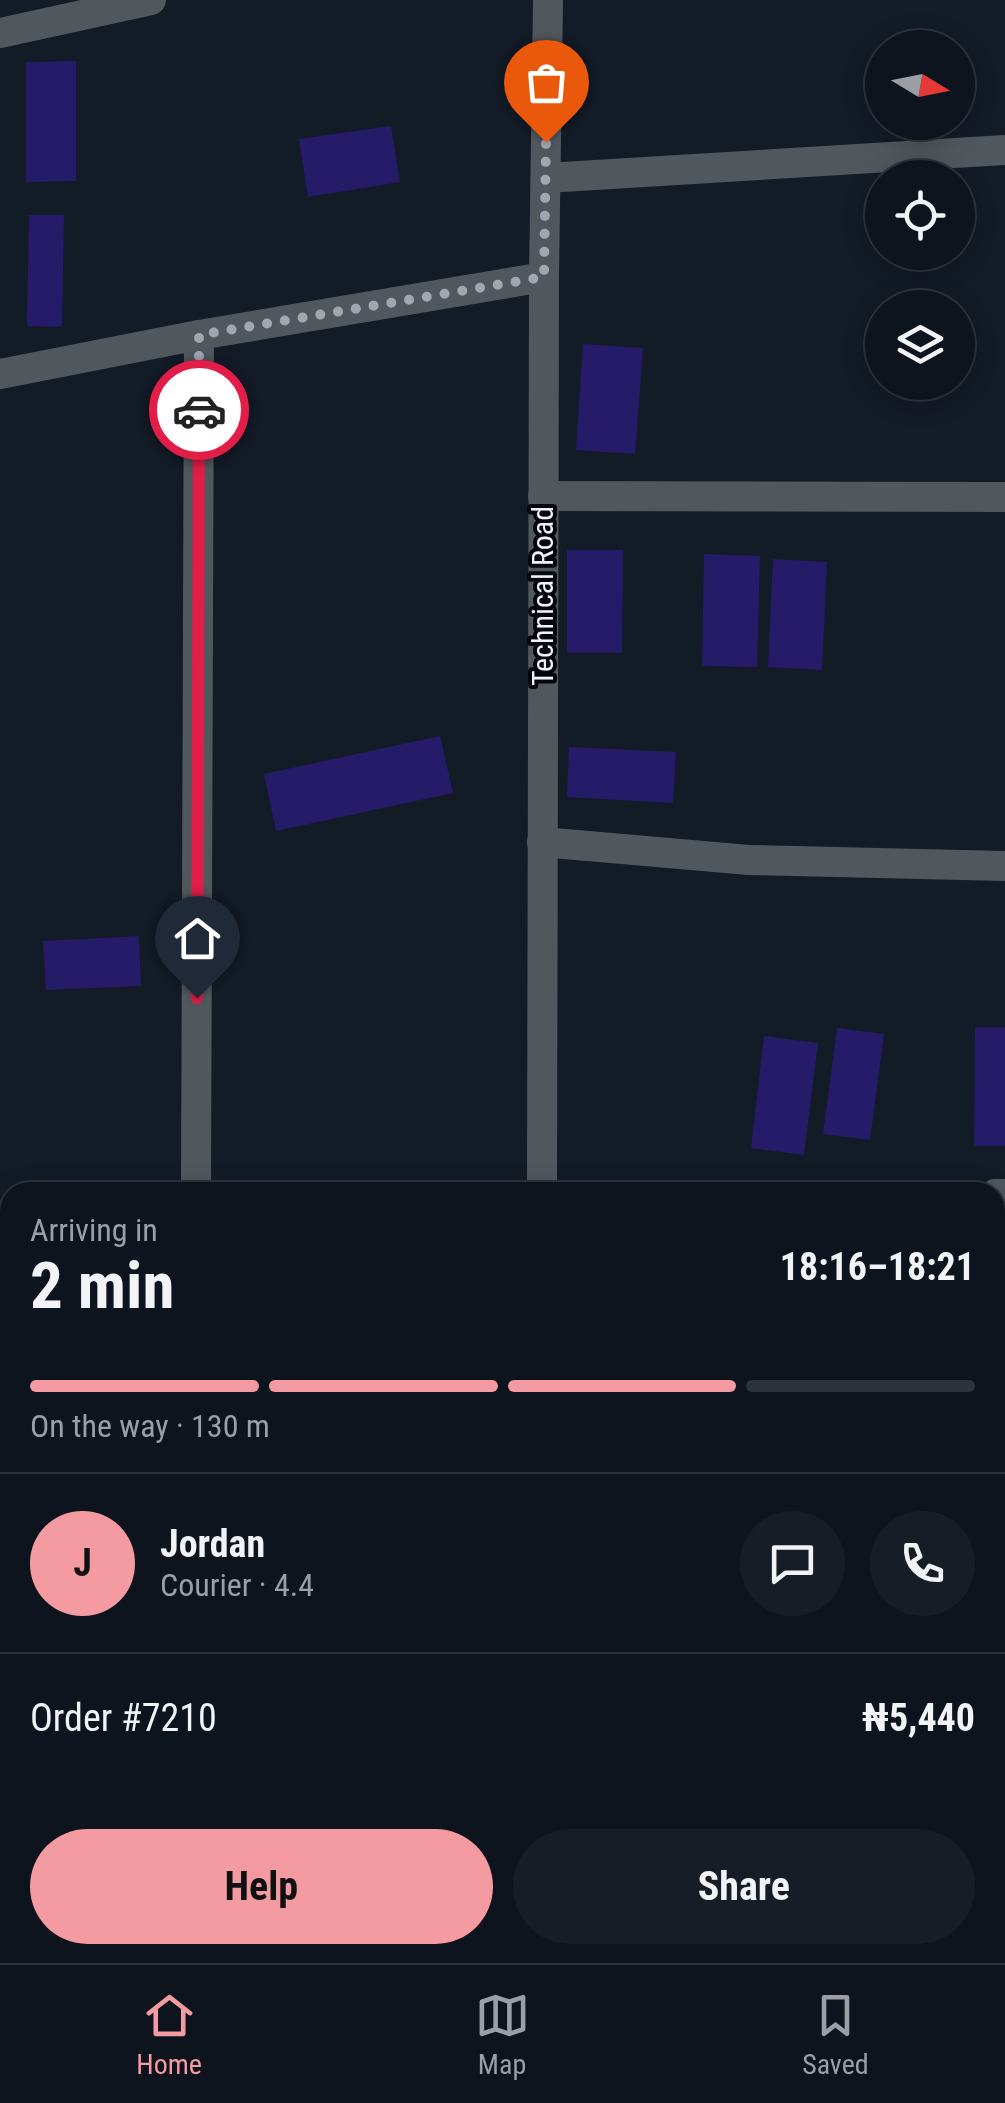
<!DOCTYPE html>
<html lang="en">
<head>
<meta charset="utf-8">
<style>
  body { margin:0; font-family:"Roboto Condensed",sans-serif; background:#171d26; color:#f1f3f6; height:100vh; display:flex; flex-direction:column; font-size:38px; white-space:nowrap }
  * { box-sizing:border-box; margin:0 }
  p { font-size:32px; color:#9b9ea4 }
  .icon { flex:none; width:55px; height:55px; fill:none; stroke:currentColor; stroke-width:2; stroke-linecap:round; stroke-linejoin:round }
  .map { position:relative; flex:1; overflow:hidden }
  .details { position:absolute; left:0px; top:1182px; width:1005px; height:782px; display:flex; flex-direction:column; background:#0e141d; border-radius:30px 30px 0 0; box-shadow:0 5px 25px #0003,0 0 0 2px #2e333b }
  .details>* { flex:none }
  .needle { width:65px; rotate:100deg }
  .buttons { position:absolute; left:865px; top:30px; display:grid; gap:20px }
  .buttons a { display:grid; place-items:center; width:110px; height:110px; border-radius:50%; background:#0e141d; box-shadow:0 5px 25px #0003,0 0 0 2px #2e333b; font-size:50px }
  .pin { position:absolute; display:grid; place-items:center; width:85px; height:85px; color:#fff; margin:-102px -42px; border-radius:50% 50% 50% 0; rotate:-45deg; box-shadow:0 0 10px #0007 }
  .pin .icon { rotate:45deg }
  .courier { position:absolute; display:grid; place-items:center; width:100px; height:100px; margin:-50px; border:8px solid #e11d48; border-radius:50%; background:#fff; color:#222; box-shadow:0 2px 12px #0007 }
  .overview em { font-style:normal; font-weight:700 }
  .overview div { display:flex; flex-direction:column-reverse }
  .overview { display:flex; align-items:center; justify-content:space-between; height:170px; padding:0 30px }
  h1 { font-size:65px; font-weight:700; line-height:75px }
  .bar { display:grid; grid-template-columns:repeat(4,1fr); gap:15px 10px; align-content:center; height:120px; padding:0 30px }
  .bar i { height:12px; border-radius:8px; background:#2e333b }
  .bar .on { background:#f49aa1 }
  .bar p { grid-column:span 4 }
  .line { display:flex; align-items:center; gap:25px; padding:0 30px; border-top:2px solid #2e333b }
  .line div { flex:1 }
  .round { display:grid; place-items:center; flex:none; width:105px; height:105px; border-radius:52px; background:#171d26 }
  .primary-button { display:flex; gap:20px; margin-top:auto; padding:20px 30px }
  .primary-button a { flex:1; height:115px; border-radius:60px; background:#f49aa1; color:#111; font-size:40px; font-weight:700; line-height:115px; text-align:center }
  .primary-button a+a { background:#171d26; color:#f1f3f6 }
  .dock { display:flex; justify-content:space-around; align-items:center; height:140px; border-top:2px solid #2e333b; background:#0e141d; font-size:28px; color:#9b9ea4 }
  .dock a { display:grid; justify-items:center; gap:5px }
  .dock .on { color:#f49aa1 }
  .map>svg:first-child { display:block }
  .building { fill:#261b68 }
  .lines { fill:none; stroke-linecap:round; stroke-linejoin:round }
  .minor { stroke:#51585d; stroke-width:30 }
  .done { stroke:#a1a7b1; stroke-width:10; stroke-dasharray:0 18 }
  .route { stroke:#e11d48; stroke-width:12 }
  .labels { text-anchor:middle; stroke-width:8; stroke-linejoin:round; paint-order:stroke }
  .street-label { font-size:30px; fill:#edf3fc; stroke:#04060b }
</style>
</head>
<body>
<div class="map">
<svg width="1005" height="1963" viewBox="0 0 1005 1963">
  <rect width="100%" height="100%" fill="#131b27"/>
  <!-- building -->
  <g class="building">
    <polygon points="76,61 76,181 26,182 26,62"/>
    <polygon points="391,126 400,182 308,197 299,139"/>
    <polygon points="29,215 64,215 62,327 27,326"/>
    <polygon points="583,344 643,348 635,454 576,450"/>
    <polygon points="567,550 623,550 622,653 567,653"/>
    <polygon points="704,554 760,556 757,667 702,666"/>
    <polygon points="773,559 827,562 822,670 768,667"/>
    <polygon points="440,736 453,793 276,831 264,774"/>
    <polygon points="569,747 676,752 673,803 567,797"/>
    <polygon points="139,936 141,986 46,990 43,941"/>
    <polygon points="975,1027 1005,1027 1005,1146 974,1146"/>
    <polygon points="837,1028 884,1034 870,1140 823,1134"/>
    <polygon points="764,1036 818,1043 804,1155 751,1148"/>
    <polygon points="4,1678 10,1678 10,1800 0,1799 0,1706"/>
  </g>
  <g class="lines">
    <!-- minor -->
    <g class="minor">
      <polyline points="0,33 151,0"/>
      <polyline points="546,178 1005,150"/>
      <polyline points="0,374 199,335 544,277"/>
      <polyline points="543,496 1005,497"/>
      <polyline points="542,842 749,860 1005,866"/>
      <polyline points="196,1192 199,335"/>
      <polyline points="542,1192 544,277 548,0"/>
      <polyline points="995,1194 1005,1194"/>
      <polyline points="995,1533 1005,1533"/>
      <polyline points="0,1590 10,1591"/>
      <polyline points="550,1955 550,1963"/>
      <polyline points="135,1963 136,1955"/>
    </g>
  </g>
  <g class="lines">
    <!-- done -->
    <polyline class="done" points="199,410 199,335 544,277 546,142"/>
    <!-- route -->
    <polyline class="route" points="197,998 199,410"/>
  </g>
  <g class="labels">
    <!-- street labels -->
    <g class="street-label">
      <text transform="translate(543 596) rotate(-90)" y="10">Technical Road</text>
    </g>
  </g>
</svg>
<div class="buttons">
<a><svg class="needle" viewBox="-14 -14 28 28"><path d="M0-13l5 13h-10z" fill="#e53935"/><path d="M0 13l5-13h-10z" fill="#9b9ea4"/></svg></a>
<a><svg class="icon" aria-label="locate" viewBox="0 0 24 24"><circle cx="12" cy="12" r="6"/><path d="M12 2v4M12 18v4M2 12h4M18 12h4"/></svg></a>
<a><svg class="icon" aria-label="layers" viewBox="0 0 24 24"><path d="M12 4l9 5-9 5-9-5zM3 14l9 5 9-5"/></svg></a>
</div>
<div class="pin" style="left:546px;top:142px;background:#ea580c"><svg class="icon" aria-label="bag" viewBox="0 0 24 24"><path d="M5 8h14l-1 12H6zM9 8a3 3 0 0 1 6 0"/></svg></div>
<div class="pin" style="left:197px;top:998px;background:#1f2937"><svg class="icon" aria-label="home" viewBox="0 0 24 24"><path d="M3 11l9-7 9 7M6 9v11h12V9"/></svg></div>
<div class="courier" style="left:199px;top:410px"><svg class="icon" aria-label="car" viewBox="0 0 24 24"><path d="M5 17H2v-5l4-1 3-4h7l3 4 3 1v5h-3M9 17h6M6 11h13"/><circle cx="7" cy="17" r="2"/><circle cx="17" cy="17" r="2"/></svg></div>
<section class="details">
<div class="overview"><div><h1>2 min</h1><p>Arriving in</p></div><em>18:16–18:21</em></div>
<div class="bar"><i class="on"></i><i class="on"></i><i class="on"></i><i></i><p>On the way · 130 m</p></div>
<div class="line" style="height:180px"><b class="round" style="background:#f49aa1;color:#111">J</b><div><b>Jordan</b><p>Courier · 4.4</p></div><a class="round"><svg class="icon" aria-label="chat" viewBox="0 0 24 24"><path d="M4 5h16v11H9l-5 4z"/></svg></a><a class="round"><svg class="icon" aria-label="phone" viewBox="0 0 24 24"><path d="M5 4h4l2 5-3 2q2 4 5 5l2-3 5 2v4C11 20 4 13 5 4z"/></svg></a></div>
<div class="line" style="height:130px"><div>Order #7210</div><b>₦5,440</b></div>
<div class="primary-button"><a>Help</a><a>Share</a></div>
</section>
</div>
<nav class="dock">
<a class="on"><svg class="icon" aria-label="home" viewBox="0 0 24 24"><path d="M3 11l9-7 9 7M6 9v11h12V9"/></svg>Home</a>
<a><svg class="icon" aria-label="map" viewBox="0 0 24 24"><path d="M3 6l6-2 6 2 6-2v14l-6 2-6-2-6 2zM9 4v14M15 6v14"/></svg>Map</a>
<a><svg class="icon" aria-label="saved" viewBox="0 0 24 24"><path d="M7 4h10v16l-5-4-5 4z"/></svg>Saved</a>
</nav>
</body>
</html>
